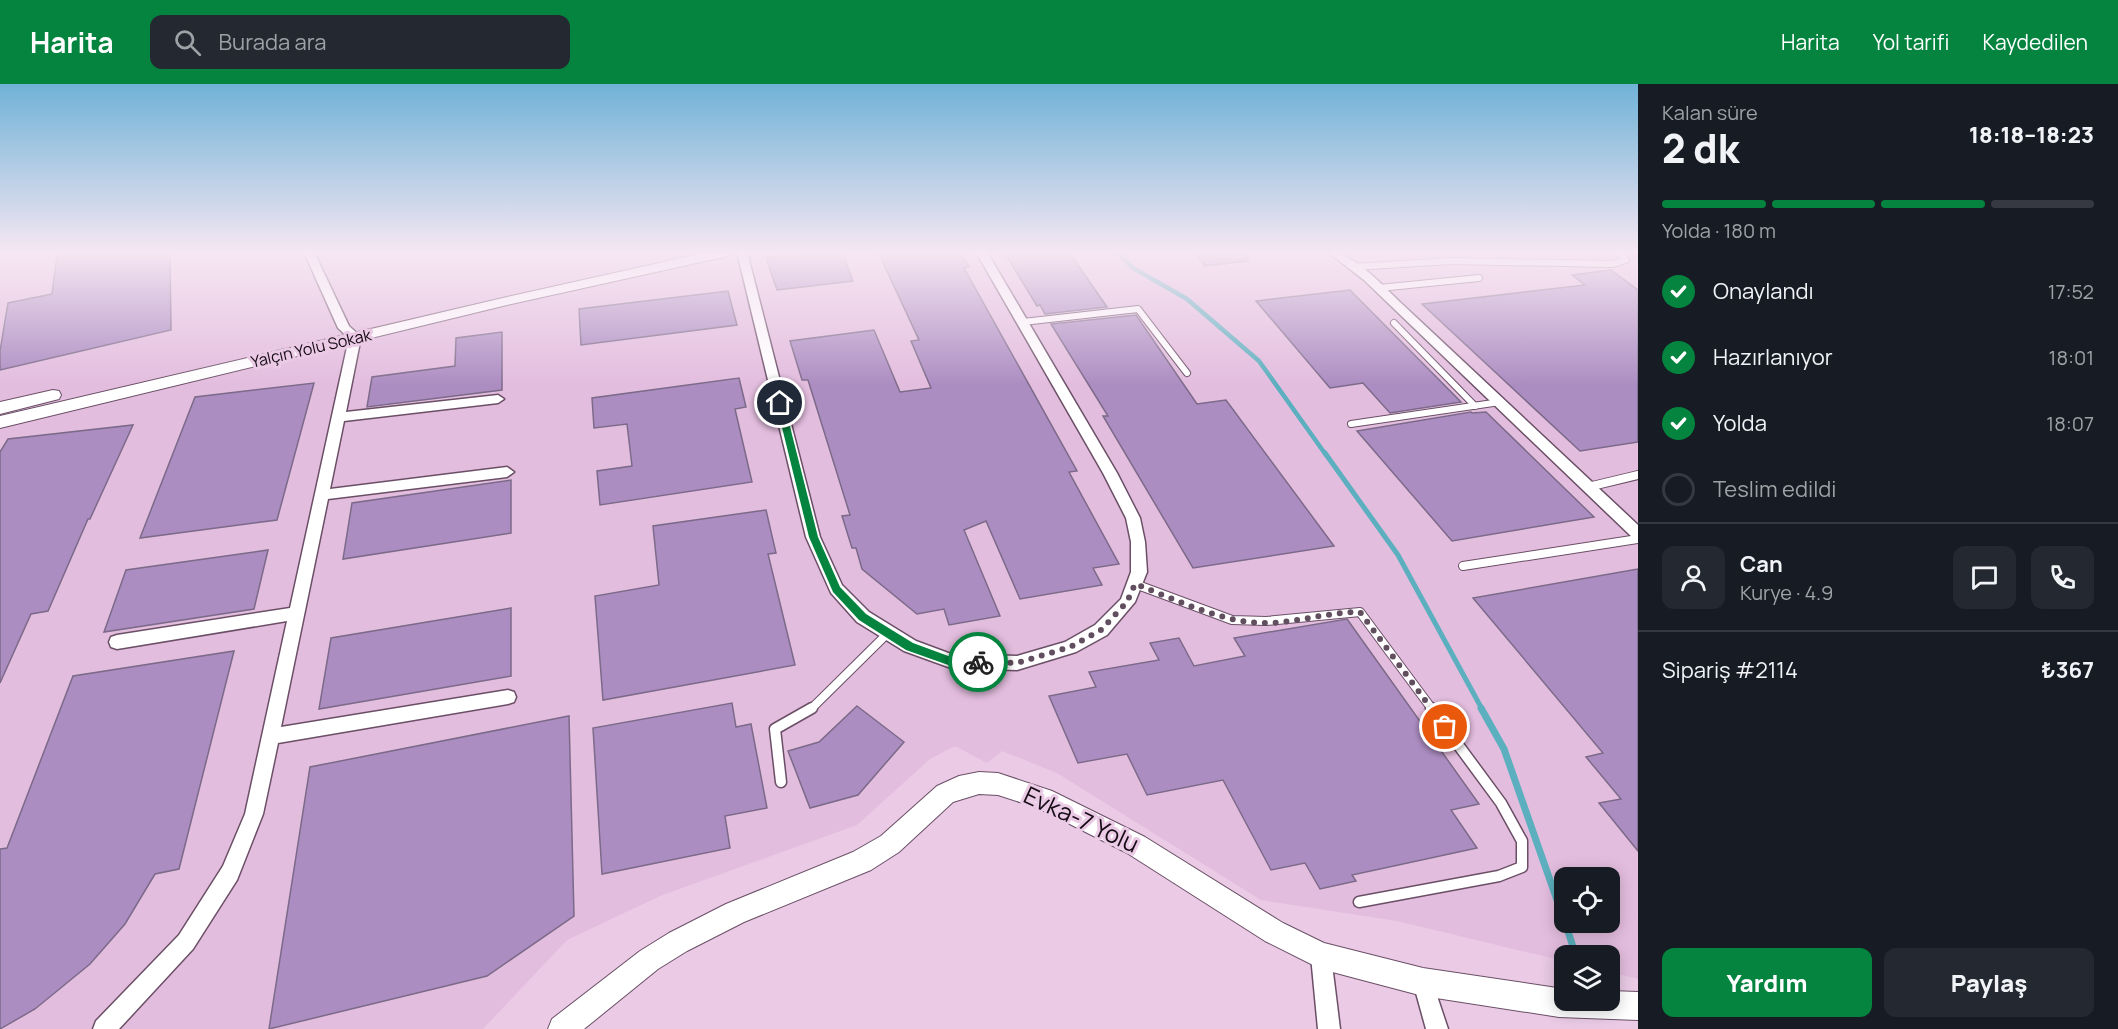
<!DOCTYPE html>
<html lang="tr">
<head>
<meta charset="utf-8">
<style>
  body { margin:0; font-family:Manrope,sans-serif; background:#242831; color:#f1f3f6; height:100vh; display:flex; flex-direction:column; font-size:22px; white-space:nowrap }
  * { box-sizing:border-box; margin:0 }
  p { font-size:20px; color:#9ea1a6 }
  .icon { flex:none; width:33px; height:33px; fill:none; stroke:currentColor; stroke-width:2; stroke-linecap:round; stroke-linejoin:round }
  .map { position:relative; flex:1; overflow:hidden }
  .sheet { display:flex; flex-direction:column; background:#171b24; width:480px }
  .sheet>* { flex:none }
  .controls { position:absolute; left:1554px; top:783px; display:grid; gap:12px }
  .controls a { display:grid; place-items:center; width:66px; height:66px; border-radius:12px; background:#171b24; box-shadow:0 3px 15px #0003; font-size:30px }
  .pin { position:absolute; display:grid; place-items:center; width:51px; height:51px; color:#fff; margin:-26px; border:3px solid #fff; border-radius:50%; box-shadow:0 2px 6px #0007 }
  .courier { position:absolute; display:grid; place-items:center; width:60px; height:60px; margin:-30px; border:4px solid #04843e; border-radius:50%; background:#fff; color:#222; box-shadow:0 2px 8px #0007 }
  .summary em { font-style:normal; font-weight:800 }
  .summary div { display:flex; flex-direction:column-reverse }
  .summary { display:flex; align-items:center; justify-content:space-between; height:102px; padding:0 24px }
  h1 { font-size:39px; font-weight:800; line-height:45px }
  .bar { display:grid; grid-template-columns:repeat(4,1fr); gap:9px 6px; align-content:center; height:72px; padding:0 24px }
  .bar i { height:8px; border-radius:4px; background:#363941 }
  .bar .selected { background:#04843e }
  .bar p { grid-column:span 4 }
  .line { display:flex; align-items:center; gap:15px; padding:0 24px; border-top:2px solid #363941 }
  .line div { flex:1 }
  .round { display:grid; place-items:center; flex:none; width:63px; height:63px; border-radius:12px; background:#242831 }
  ol { padding:0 24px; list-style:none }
  li { display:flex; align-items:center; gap:18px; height:66px }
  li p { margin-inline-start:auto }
  li .icon { padding:6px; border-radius:50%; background:#04843e; color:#fff; stroke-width:4 }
  li:last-child { color:#9ea1a6 }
  li i { width:33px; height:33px; border:3px solid #363941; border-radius:50% }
  .button { display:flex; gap:12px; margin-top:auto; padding:12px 24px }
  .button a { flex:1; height:69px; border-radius:12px; background:#04843e; color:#fff; font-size:24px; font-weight:800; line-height:69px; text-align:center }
  .button a+a { background:#242831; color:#f1f3f6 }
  header { display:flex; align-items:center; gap:36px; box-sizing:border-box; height:84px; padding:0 30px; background:#04843e; color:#fff }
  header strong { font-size:28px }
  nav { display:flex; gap:33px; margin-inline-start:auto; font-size:21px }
  .search { width:420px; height:54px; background:#242831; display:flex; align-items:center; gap:15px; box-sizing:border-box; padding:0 21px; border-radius:12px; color:#9ea1a6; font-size:22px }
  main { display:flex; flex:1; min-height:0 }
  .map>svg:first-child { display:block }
  .built { fill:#e3bdde; fill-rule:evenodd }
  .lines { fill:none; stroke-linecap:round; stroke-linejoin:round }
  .stream-far2 { stroke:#5cafbe; stroke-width:4.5 }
  .stream-far1 { stroke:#5cafbe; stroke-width:5 }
  .stream { stroke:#5cafbe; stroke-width:7 }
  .building { fill:#ac8dc2; stroke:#7c6a89; stroke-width:1.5 }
  .service-far2-casing { stroke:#6a4f66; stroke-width:8 }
  .service-far1-casing { stroke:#6a4f66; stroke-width:10 }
  .service-casing { stroke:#6a4f66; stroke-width:13 }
  .minor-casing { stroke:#6a4f66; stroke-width:3 }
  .tertiary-casing { stroke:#6a4f66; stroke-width:2 }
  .service-far2 { stroke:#fff; stroke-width:6 }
  .service-far1 { stroke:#fff; stroke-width:8 }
  .service { stroke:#fff; stroke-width:10 }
  .minor { fill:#fff; fill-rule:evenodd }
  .tertiary { fill:#fff; fill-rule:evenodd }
  .route { fill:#04843e }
  .done { stroke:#614e5e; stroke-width:6; stroke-dasharray:0 10.8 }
  .labels { text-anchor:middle; stroke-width:6; stroke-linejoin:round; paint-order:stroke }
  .far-street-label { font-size:16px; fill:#170c16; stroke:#eacae5 }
  .near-street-label { font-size:24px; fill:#170c16; stroke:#eacae5 }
</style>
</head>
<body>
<header>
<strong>Harita</strong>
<div class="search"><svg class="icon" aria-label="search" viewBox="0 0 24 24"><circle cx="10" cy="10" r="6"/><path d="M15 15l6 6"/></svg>Burada ara</div>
<nav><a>Harita</a><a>Yol tarifi</a><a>Kaydedilen</a></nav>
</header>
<main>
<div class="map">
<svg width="1638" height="945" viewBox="0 0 1638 945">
  <rect width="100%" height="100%" fill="#eacae5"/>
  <!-- built -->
  <path class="built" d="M 0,168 L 1638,168 L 1638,895 L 1610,888 L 1610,872 L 1564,872 L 1564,877 L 1397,837 L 1261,816 L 1057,689 L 1002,667 L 987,679 L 955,662 L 930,675 L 857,741 L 660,812 L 567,856 L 483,945 L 0,945 ZM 1564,794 L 1610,794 L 1610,838 L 1564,838 Z"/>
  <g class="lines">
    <!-- stream-far2 -->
    <polyline class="stream-far2" points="1117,168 1133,184 1187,215 1259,277 1326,371"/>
    <!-- stream-far1 -->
    <polyline class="stream-far1" points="1325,369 1398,471 1482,625"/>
    <!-- stream -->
    <g class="stream">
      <polyline points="1481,624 1504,665 1564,836"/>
      <polyline points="1565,838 1576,872"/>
    </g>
  </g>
  <!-- building -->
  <g class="building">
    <polygon points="70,168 170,168 171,246 0,286 0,267 8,219 52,210 57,171"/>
    <polygon points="814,168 842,168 853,197 777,206 766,174"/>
    <polygon points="878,168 961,168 969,183 964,184 1077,387 1069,388 1119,480 1093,484 1102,501 1020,515 986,437 964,446 1000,532 949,541 944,525 917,530 862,485 856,464 852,464 842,432 850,431 808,296 802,296 790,257 874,246 900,308 931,304 911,257 919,256"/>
    <polygon points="1004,168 1069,168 1107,223 1045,230 1040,221 1037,222"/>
    <polygon points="1194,168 1247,168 1248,177 1205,182"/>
    <polygon points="1611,186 1638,206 1638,358 1580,367 1422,220 1585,201 1572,191"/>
    <polygon points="1350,206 1461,318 1390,329 1363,299 1330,304 1256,217"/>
    <polygon points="728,207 737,241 581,261 579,225"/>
    <polygon points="1136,231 1197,320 1226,316 1334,462 1193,484 1103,332 1108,332 1051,240"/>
    <polygon points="502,248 502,306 367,323 372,293 455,282 456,254"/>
    <polygon points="739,294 746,323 735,325 752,398 600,421 597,387 632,382 627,340 594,344 592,314"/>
    <polygon points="314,299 277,436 140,454 195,313"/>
    <polygon points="1471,328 1472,329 1486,328 1594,433 1452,457 1357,347"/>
    <polygon points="133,341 90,435 88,435 48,527 31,530 0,599 0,368 8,355"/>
    <polygon points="511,396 511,449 343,475 352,419"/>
    <polygon points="766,426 776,469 768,470 795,581 603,616 595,512 659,501 653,442"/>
    <polygon points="268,466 254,525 104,548 126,486"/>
    <polygon points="1638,485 1638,767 1599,719 1621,715 1586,673 1603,669 1473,514"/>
    <polygon points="511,524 511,592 319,625 331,554"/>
    <polygon points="1347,535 1479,720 1451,726 1477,764 1352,791 1356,797 1320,805 1305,779 1271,786 1223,696 1147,711 1127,670 1078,679 1049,612 1096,603 1089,588 1159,576 1150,559 1179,554 1194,582 1245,572 1234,554"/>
    <polygon points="234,567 179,785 155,790 125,840 90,880 35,925 0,945 0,765 7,764 73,592"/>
    <polygon points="732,619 736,643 751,640 767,724 725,732 730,764 602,790 593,644"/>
    <polygon points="857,622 904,658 858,711 810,724 788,667 819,658"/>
    <polygon points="569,632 574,832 487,892 269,945 310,683"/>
  </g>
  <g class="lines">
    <!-- service-far2 casing -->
    <g class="service-far2-casing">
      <g id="service-far2">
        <polyline points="1353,183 1450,177 1613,180 1626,176 1619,168"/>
        <polyline points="1379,204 1479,194"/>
        <polyline points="1023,238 1138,225 1187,289"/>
        <polyline points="1394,239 1475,322"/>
        <polyline points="1351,340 1500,318"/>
      </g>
    </g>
    <!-- service-far1 casing -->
    <g class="service-far1-casing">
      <g id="service-far1">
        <polyline points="1588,403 1638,391"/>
        <polyline points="1463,482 1638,455"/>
        <polyline points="1135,500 1232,536 1266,537 1360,528 1432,625"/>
        <polyline points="811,625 888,549"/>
      </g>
    </g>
    <!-- service casing -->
    <g class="service-casing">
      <g id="service">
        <polyline points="781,698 775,645 812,624"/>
        <polyline points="1359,818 1499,792 1522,783 1522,757 1501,719 1431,624"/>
      </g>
    </g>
    <!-- minor casing -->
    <g class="minor-casing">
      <g id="minor">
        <polygon points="304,168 314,168 349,242 361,253 346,328 498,311 504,315 498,319 344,337 330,405 507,383 514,388 507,393 328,415 281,643 508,606 514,608 516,613 514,618 508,620 278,659 263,730 237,796 193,865 119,945 93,945 96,937 179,851 223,782 245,730 287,537 117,565 111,563 109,558 111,553 117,551 290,524 349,254 338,244"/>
        <polygon points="737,168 747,168 820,453 842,501 869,528 916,557 951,570 1017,572 1065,558 1095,541 1121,515 1131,488 1131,458 1126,434 1103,389 976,168 987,168 1117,389 1140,434 1145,458 1147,488 1135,518 1107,551 1076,568 1017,586 951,584 904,567 857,538 831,509 806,453"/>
        <path d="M 1328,168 C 1353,168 1382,201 1401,219 L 1638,441 L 1638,456 L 1633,454 L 1364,196 Z"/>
        <polygon points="1321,862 1328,865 1331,872 1340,945 1318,945 1311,872 1314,865"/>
        <polygon points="1423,888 1430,891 1448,945 1426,945 1413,898 1416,891"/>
      </g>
    </g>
    <!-- tertiary casing -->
    <g class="tertiary-casing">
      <g id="tertiary">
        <polygon points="708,168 735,168 728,172 507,221 0,344 0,332 507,213"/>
        <polygon points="53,306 59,307 61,311 59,315 0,330 0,318"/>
        <polygon points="979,688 998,689 1052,707 1145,753 1283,839 1324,859 1423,884 1564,905 1564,916 1610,916 1610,907 1638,908 1638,936 1559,933 1423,912 1321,885 1265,857 1127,769 1038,724 998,711 979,710 953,718 899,768 871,786 744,838 687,867 658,885 584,945 548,945 552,935 640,867 669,849 726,820 853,768 881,752 937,702 959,692"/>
      </g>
    </g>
    <!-- service-far2 -->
    <use href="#service-far2" class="service-far2"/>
    <!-- service-far1 -->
    <use href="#service-far1" class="service-far1"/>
    <!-- service -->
    <use href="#service" class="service"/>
    <!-- minor -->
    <use href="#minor" class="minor"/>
    <!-- tertiary -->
    <use href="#tertiary" class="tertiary"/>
  </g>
  <!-- sky -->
  <linearGradient id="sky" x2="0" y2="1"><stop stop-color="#70b2d7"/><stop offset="0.56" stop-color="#f6e7f3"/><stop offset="1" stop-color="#f6e7f3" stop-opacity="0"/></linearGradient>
  <rect width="1638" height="301" fill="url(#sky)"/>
  <!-- route -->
  <polygon class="route" points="780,316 784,319 818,453 840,503 866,530 913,559 951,573 978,573 984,578 982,581 951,582 906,566 859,536 833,508 809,453 776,319"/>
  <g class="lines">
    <!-- done -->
    <path class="done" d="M 978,578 L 1017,579 L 1070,563 L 1101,546 L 1127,518 L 1135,500 C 1178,516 1225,541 1272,539 C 1302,537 1330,528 1360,528 L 1445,643"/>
  </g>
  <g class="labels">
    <!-- far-street labels -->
    <g class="far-street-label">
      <text transform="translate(311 264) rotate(-13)" y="6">Yalçın Yolu Sokak</text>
    </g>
    <!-- near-street labels -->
    <g class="near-street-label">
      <text transform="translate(1081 736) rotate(25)" y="8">Evka-7 Yolu</text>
    </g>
  </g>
</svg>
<div class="controls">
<a><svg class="icon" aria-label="locate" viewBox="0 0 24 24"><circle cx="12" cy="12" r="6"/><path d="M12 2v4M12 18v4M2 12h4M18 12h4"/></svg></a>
<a><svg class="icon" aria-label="layers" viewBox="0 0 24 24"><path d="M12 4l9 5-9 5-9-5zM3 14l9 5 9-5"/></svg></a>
</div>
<div class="pin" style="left:1445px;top:643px;background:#ea580c"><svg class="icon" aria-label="bag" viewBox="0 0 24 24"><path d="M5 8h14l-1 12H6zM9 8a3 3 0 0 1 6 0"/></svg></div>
<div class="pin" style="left:780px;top:319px;background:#1f2937"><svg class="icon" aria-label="home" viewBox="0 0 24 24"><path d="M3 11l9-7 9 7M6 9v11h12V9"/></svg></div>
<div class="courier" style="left:978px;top:578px"><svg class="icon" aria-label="bike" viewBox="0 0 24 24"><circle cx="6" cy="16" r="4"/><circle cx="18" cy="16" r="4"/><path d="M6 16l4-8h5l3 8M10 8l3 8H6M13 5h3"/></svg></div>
</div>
<section class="sheet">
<div class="summary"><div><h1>2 dk</h1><p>Kalan süre</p></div><em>18:18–18:23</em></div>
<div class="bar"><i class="selected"></i><i class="selected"></i><i class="selected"></i><i></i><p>Yolda · 180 m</p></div>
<ol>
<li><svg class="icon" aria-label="check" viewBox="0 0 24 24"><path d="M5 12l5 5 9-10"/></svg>Onaylandı<p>17:52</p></li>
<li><svg class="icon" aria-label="check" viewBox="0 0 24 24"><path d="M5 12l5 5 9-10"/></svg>Hazırlanıyor<p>18:01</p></li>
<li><svg class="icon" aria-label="check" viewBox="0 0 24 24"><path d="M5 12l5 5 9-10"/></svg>Yolda<p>18:07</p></li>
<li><i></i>Teslim edildi</li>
</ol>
<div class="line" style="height:108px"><a class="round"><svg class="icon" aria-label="person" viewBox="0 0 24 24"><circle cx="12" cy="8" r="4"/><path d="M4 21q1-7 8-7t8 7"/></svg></a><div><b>Can</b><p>Kurye · 4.9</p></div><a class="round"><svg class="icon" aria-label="chat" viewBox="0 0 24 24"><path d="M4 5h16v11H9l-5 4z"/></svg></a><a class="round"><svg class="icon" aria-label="phone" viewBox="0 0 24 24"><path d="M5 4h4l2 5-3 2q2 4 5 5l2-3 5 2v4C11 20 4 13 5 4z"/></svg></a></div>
<div class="line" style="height:78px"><div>Sipariş #2114</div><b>₺367</b></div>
<div class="button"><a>Yardım</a><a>Paylaş</a></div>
</section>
</main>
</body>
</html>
